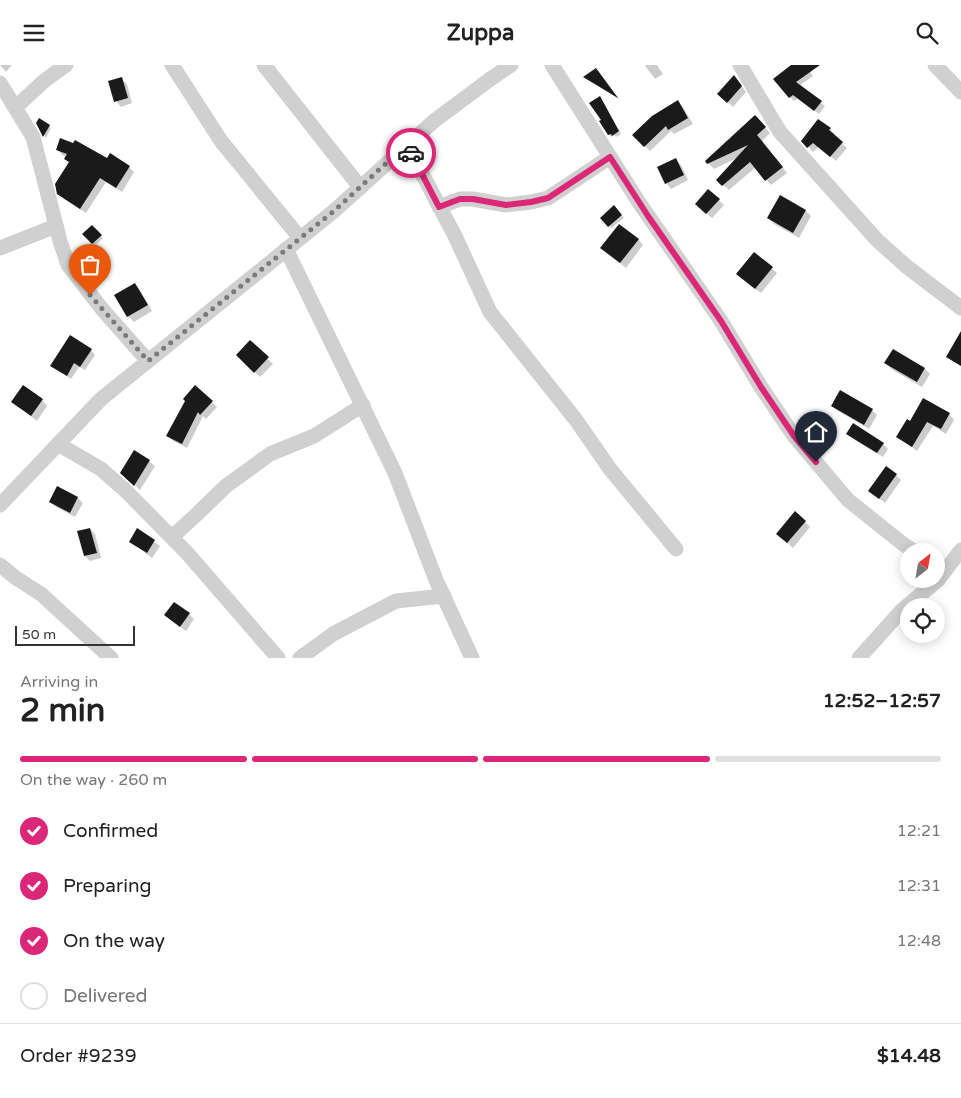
<!DOCTYPE html>
<html lang="en">
<head>
<meta charset="utf-8">
<style>
  body { margin:0; font-family:"Varela Round",sans-serif; background:#f6f6f6; color:#222; height:100vh; display:flex; flex-direction:column; font-size:19px; white-space:nowrap }
  * { box-sizing:border-box; margin:0 }
  p { font-size:16px; color:#767676 }
  .icon { flex:none; width:28px; height:28px; fill:none; stroke:currentColor; stroke-width:2; stroke-linecap:round; stroke-linejoin:round }
  .map { position:relative; height:593px; overflow:hidden }
  .drawer { display:flex; flex-direction:column; background:#fff; flex:1 }
  .drawer>* { flex:none }
  .needle { width:32px; rotate:31deg }
  .fabs { position:absolute; left:900px; top:478px; display:grid; gap:10px }
  .fabs a { display:grid; place-items:center; width:45px; height:45px; border-radius:50%; background:#fff; box-shadow:0 2px 12px #0003; font-size:25px }
  .scale { position:absolute; left:15px; bottom:12px; width:120px; box-sizing:border-box; padding-left:5px; border:2px solid #333; border-top:0; font-size:14px; line-height:18px; white-space:nowrap; color:#333; -webkit-text-stroke:4px #fff; paint-order:stroke }
  .pin { position:absolute; display:grid; place-items:center; width:42px; height:42px; color:#fff; margin:-51px -21px; border-radius:50% 50% 50% 0; rotate:-45deg; box-shadow:0 0 5px #0007 }
  .pin .icon { rotate:45deg }
  .courier { position:absolute; display:grid; place-items:center; width:50px; height:50px; margin:-25px; border:4px solid #db2777; border-radius:50%; background:#fff; color:#222; box-shadow:0 1px 6px #0007 }
  .overview em { font-style:normal; font-weight:700 }
  .overview div { display:flex; flex-direction:column-reverse }
  .overview { display:flex; align-items:center; justify-content:space-between; height:85px; padding:0 20px }
  h1 { font-size:32px; font-weight:700; line-height:38px }
  .bar { display:grid; grid-template-columns:repeat(4,1fr); gap:8px 5px; align-content:center; height:60px; padding:0 20px }
  .bar i { height:6px; border-radius:4px; background:#e0e0e0 }
  .bar .current { background:#db2777 }
  .bar p { grid-column:span 4 }
  .line { display:flex; align-items:center; gap:12px; padding:0 20px; border-top:1px solid #e0e0e0 }
  .line div { flex:1 }
  ol { padding:0 20px; list-style:none }
  li { display:flex; align-items:center; gap:15px; height:55px }
  li p { margin-inline-start:auto }
  li .icon { padding:5px; border-radius:50%; background:#db2777; color:#fff; stroke-width:4 }
  li:last-child { color:#767676 }
  li i { width:28px; height:28px; border:2px solid #e0e0e0; border-radius:50% }
  header { display:flex; justify-content:space-between; align-items:center; height:65px; padding:0 20px; background:#fff; font-size:22px; font-weight:700 }
  .map>svg:first-child { display:block }
  .shadow { fill:#0003 }
  .building { fill:#1a1a1a }
  .lines { fill:none; stroke-linecap:round; stroke-linejoin:round }
  .street { stroke:#d0d0d0; stroke-width:15 }
  .done { stroke:#7a7a7a; stroke-width:5; stroke-dasharray:0 9 }
  .route { stroke:#db2777; stroke-width:6 }
</style>
</head>
<body>
<header><svg class="icon" aria-label="menu" viewBox="0 0 24 24"><path d="M4 6h16M4 12h16M4 18h16"/></svg>Zuppa<svg class="icon" aria-label="search" viewBox="0 0 24 24"><circle cx="10" cy="10" r="6"/><path d="M15 15l6 6"/></svg></header>
<div class="map">
<svg width="961" height="593" viewBox="0 0 961 593">
  <rect width="100%" height="100%" fill="#fff"/>
  <!-- shadow -->
  <g class="shadow">
    <polygon points="0,0 12,0 6,7"/>
    <polygon points="646,0 657,0 663,9 655,14 645,1"/>
    <polygon points="793,0 805,0 813,11 799,21 825,41 819,49 798,33 794,36 790,32"/>
    <polygon points="600,9 620,35 585,12"/>
    <polygon points="121,14 127,19 132,38 121,42 116,36"/>
    <polygon points="739,17 746,27 733,42 724,34"/>
    <polygon points="600,32 621,69 616,72 614,70 611,72 609,70 603,55"/>
    <polygon points="677,37 683,42 693,59 674,69 671,66 650,86 634,70"/>
    <polygon points="819,56 830,64 835,69 834,71 847,83 836,96 819,82 813,87 803,76"/>
    <polygon points="760,57 770,68 762,76 787,108 771,120 756,102 729,125 718,115 739,92 714,104 708,98"/>
    <polygon points="37,58 49,61 51,63 46,73"/>
    <polygon points="57,84 107,94 129,102 134,107 122,127 106,117 86,148 64,134 59,128 70,98 66,94 67,91 62,90"/>
    <polygon points="676,95 681,100 688,115 671,124 666,118"/>
    <polygon points="708,125 724,140 712,153 696,139"/>
    <polygon points="781,132 806,146 811,151 799,173 774,159 768,153"/>
    <polygon points="614,142 624,153 611,163 602,153"/>
    <polygon points="92,162 103,173 95,181 84,169"/>
    <polygon points="638,174 643,180 626,203 607,188"/>
    <polygon points="754,188 777,208 761,228 743,214"/>
    <polygon points="134,219 140,225 152,246 134,257 128,251 115,231"/>
    <polygon points="250,277 273,299 260,312 238,290"/>
    <polygon points="91,285 95,290 85,305 79,302 71,314 52,301"/>
    <polygon points="893,285 925,304 930,309 922,322 891,304 886,298"/>
    <polygon points="195,322 217,342 206,354 203,351 187,383 173,376 168,370"/>
    <polygon points="42,335 47,341 37,356 13,337"/>
    <polygon points="832,341 872,345 877,350 869,364 838,346"/>
    <polygon points="949,349 954,355 946,369 933,361 917,386 898,372 910,358"/>
    <polygon points="848,368 883,379 888,384 883,392 853,374"/>
    <polygon points="149,396 155,401 140,425 127,413"/>
    <polygon points="896,410 901,415 885,438 870,426"/>
    <polygon points="78,433 83,438 75,452 56,442 50,436"/>
    <polygon points="805,457 810,462 793,483 783,474"/>
    <polygon points="90,464 95,469 101,493 90,496 85,491"/>
    <polygon points="138,465 160,481 152,493 130,476"/>
    <polygon points="929,536 938,542 943,547 936,558 936,541 923,541"/>
    <polygon points="189,549 194,554 186,566 165,550"/>
  </g>
  <!-- building -->
  <g class="building">
    <polygon points="791,0 820,0 796,17 822,36 814,46 793,30 789,33 773,14"/>
    <polygon points="596,3 618,33 583,12"/>
    <polygon points="734,10 742,21 727,38 717,29"/>
    <polygon points="122,12 128,33 114,37 108,16"/>
    <polygon points="600,31 619,66 612,71 611,69 608,70 599,56 601,55 589,38"/>
    <polygon points="678,35 688,53 668,65 666,61 644,82 632,70 652,51"/>
    <polygon points="755,50 766,62 757,70 783,102 765,116 750,97 722,121 716,115 748,80 707,99 705,96"/>
    <polygon points="39,53 50,60 43,72 36,58"/>
    <polygon points="818,54 831,63 829,65 843,77 830,92 813,78 807,83 801,76"/>
    <polygon points="60,73 73,78 75,75 107,93 110,88 130,101 116,123 100,113 80,144 57,129 55,119 69,97 64,94 67,89 56,85"/>
    <polygon points="676,93 684,110 665,119 657,102"/>
    <polygon points="708,124 720,134 706,149 695,139"/>
    <polygon points="780,130 806,145 793,168 767,153"/>
    <polygon points="614,140 622,150 608,162 600,153"/>
    <polygon points="619,159 639,174 620,198 600,183"/>
    <polygon points="92,160 102,170 92,179 82,169"/>
    <polygon points="754,187 773,202 755,224 736,209"/>
    <polygon points="135,218 148,240 127,252 114,230"/>
    <polygon points="961,266 961,301 946,292"/>
    <polygon points="70,270 92,284 80,302 74,298 67,311 50,301"/>
    <polygon points="250,275 269,292 254,308 236,290"/>
    <polygon points="893,284 925,303 917,317 884,298"/>
    <polygon points="23,320 43,334 31,351 11,337"/>
    <polygon points="195,320 213,336 200,350 198,347 182,379 166,371 185,336 183,334"/>
    <polygon points="840,325 873,344 864,360 831,341"/>
    <polygon points="923,333 950,348 941,364 927,357 912,382 896,372 907,354 910,356"/>
    <polygon points="853,358 884,378 877,388 846,369"/>
    <polygon points="134,385 150,395 134,421 120,408"/>
    <polygon points="886,401 897,409 879,434 868,426"/>
    <polygon points="57,421 78,432 70,448 49,437"/>
    <polygon points="795,446 806,456 787,478 776,469"/>
    <polygon points="90,463 97,488 84,491 77,466"/>
    <polygon points="137,463 155,475 147,488 129,477"/>
    <polygon points="174,537 190,548 180,562 164,550"/>
  </g>
  <g class="lines">
    <!-- street -->
    <g class="street">
      <polyline points="172,0 221,76 300,173"/>
      <polyline points="264,0 360,122"/>
      <polyline points="552,0 638,136 721,256 761,322 794,371 848,435 903,479 914,486"/>
      <polyline points="740,0 780,67 877,175 906,201 961,243"/>
      <polyline points="935,0 961,27"/>
      <polyline points="0,18 33,72 60,176 68,200 102,244 148,296"/>
      <polyline points="16,42 44,16 66,0"/>
      <polyline points="407,80 455,171 490,247 576,355 610,404 676,484"/>
      <polyline points="439,142 460,134 473,134 506,140 531,137 548,133 610,92"/>
      <polyline points="0,183 56,161"/>
      <polyline points="286,184 395,408 436,515 472,593"/>
      <polyline points="58,379 101,404 126,426 188,489 278,593"/>
      <polyline points="0,440 101,334 334,146 434,56 489,15 511,0"/>
      <polyline points="172,472 196,450 226,421 270,389 314,371 363,340"/>
      <polyline points="0,500 16,513 41,529 111,593"/>
      <polyline points="300,593 333,569 396,536 444,531"/>
      <polyline points="859,593 902,545 938,515 961,485"/>
    </g>
  </g>
  <g class="lines">
    <!-- done -->
    <polyline class="done" points="90,230 148,296 334,146 406,80 411,88"/>
    <!-- route -->
    <polyline class="route" points="411,88 439,142 460,134 473,134 506,140 531,137 548,133 610,92 648,151 721,256 761,322 794,371 816,397"/>
  </g>
</svg>
<div class="fabs">
<a><svg class="needle" viewBox="-14 -14 28 28"><path d="M0-13l5 13h-10z" fill="#e53935"/><path d="M0 13l5-13h-10z" fill="#767676"/></svg></a>
<a><svg class="icon" aria-label="locate" viewBox="0 0 24 24"><circle cx="12" cy="12" r="6"/><path d="M12 2v4M12 18v4M2 12h4M18 12h4"/></svg></a>
</div>
<div class="scale">50 m</div>
<div class="pin" style="left:90px;top:230px;background:#ea580c"><svg class="icon" aria-label="bag" viewBox="0 0 24 24"><path d="M5 8h14l-1 12H6zM9 8a3 3 0 0 1 6 0"/></svg></div>
<div class="pin" style="left:816px;top:397px;background:#1f2937"><svg class="icon" aria-label="home" viewBox="0 0 24 24"><path d="M3 11l9-7 9 7M6 9v11h12V9"/></svg></div>
<div class="courier" style="left:411px;top:88px"><svg class="icon" aria-label="car" viewBox="0 0 24 24"><path d="M5 17H2v-5l4-1 3-4h7l3 4 3 1v5h-3M9 17h6M6 11h13"/><circle cx="7" cy="17" r="2"/><circle cx="17" cy="17" r="2"/></svg></div>
</div>
<section class="drawer">
<div class="overview"><div><h1>2 min</h1><p>Arriving in</p></div><em>12:52–12:57</em></div>
<div class="bar"><i class="current"></i><i class="current"></i><i class="current"></i><i></i><p>On the way · 260 m</p></div>
<ol>
<li><svg class="icon" aria-label="check" viewBox="0 0 24 24"><path d="M5 12l5 5 9-10"/></svg>Confirmed<p>12:21</p></li>
<li><svg class="icon" aria-label="check" viewBox="0 0 24 24"><path d="M5 12l5 5 9-10"/></svg>Preparing<p>12:31</p></li>
<li><svg class="icon" aria-label="check" viewBox="0 0 24 24"><path d="M5 12l5 5 9-10"/></svg>On the way<p>12:48</p></li>
<li><i></i>Delivered</li>
</ol>
<div class="line" style="height:65px"><div>Order #9239</div><b>$14.48</b></div>
</section>
</body>
</html>
